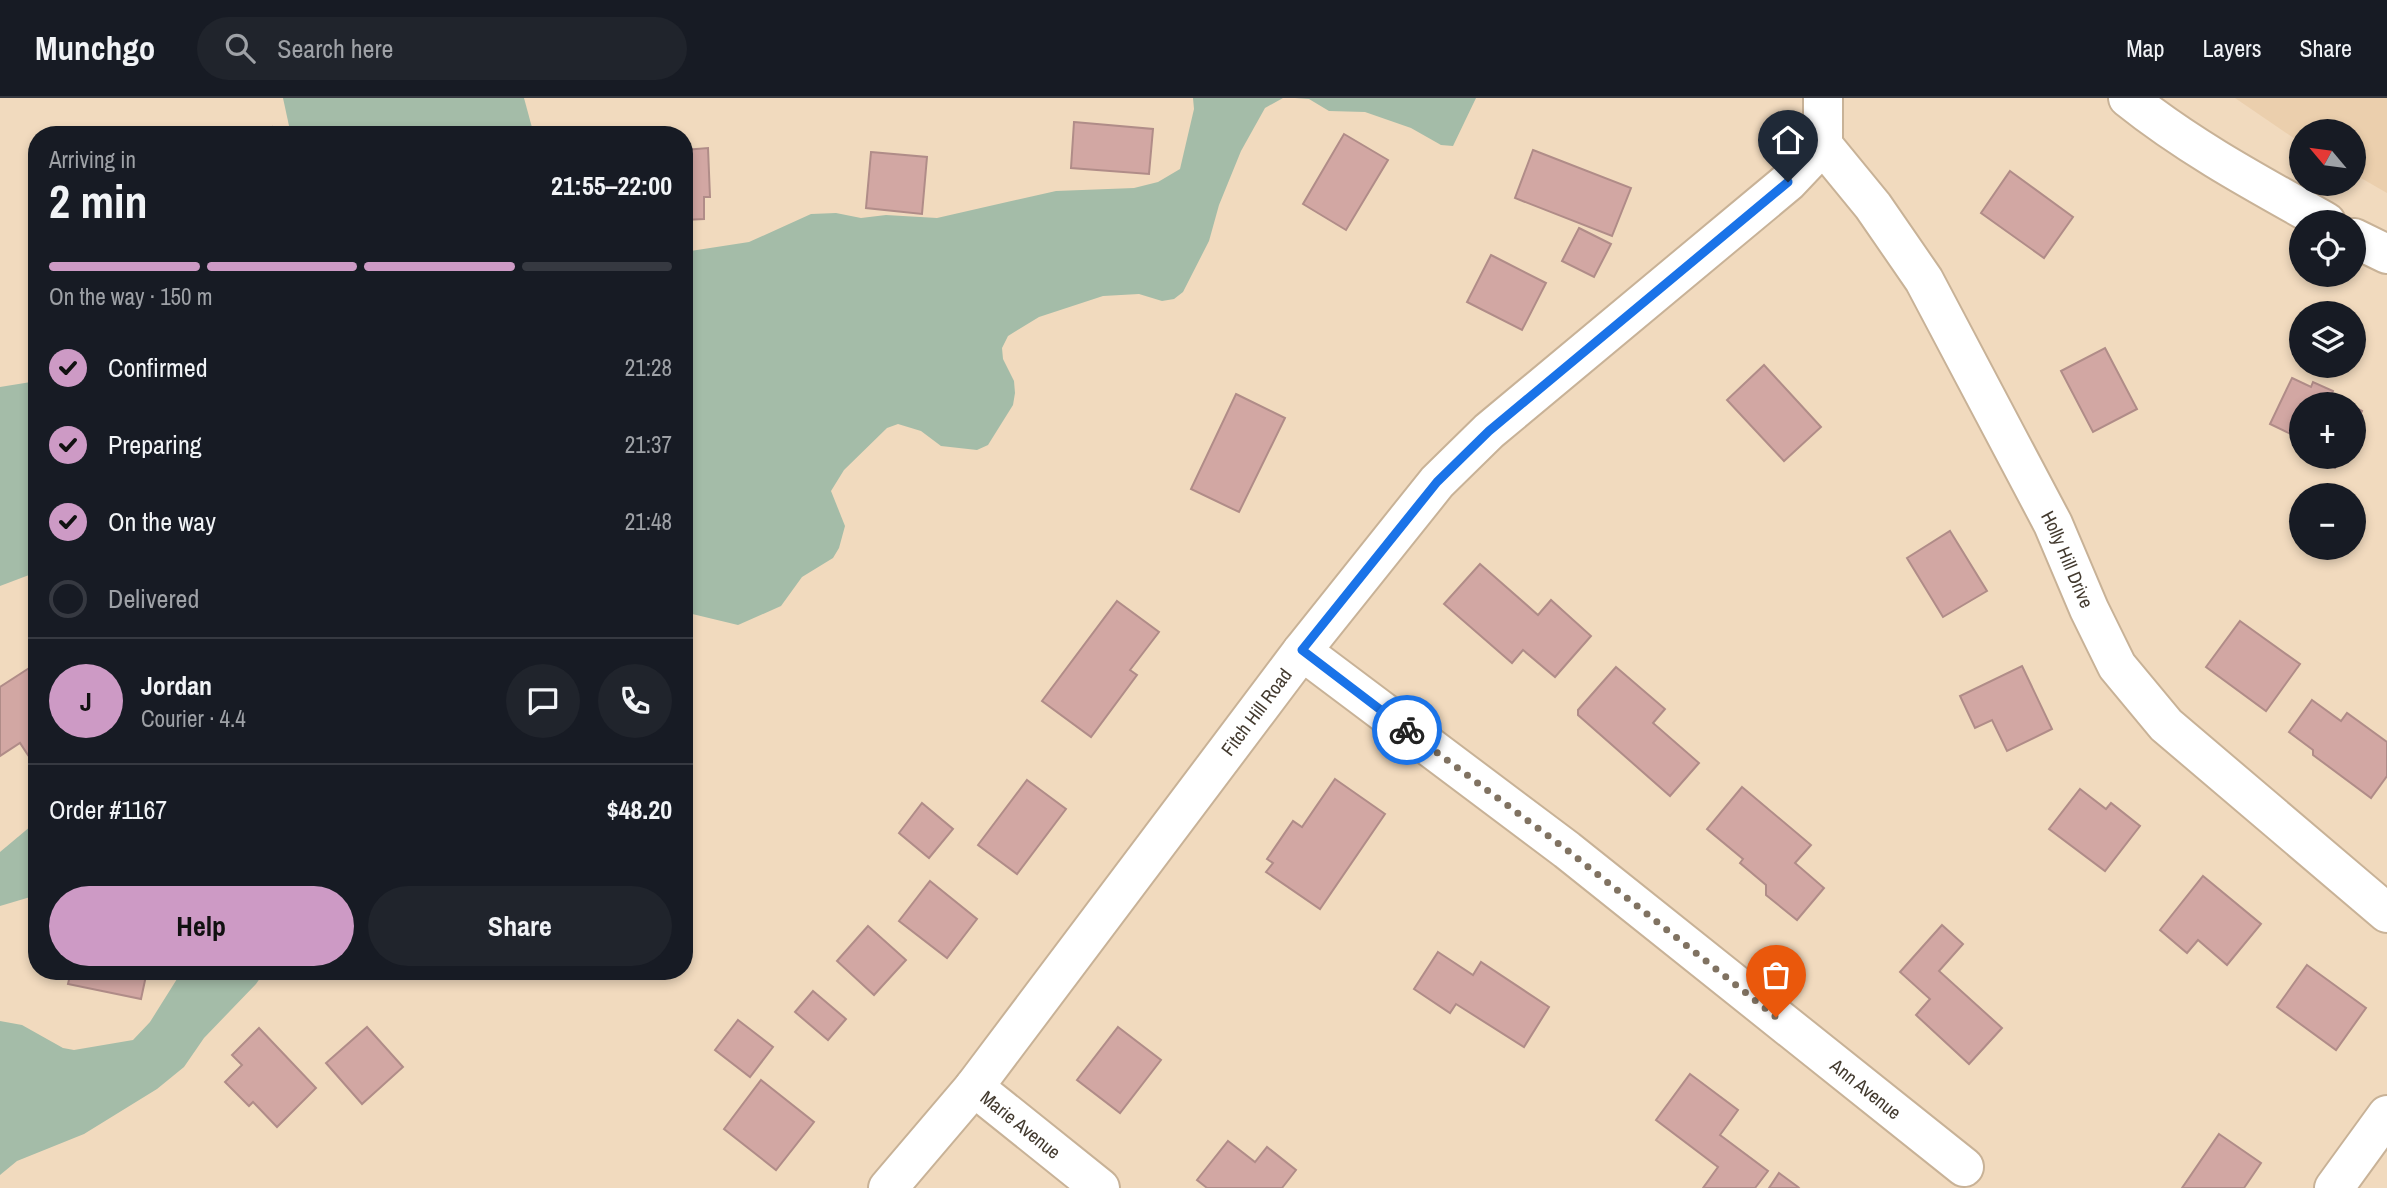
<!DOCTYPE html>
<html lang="en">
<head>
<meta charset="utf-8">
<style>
  body { margin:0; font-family:"Archivo Narrow",sans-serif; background:#20242c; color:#f1f3f6; height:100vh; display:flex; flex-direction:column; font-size:26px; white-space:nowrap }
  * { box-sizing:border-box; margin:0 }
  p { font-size:23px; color:#9ea1a6 }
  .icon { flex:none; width:38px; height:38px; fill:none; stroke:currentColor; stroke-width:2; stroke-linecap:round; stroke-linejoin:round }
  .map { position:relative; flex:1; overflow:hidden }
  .panel { position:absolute; left:28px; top:28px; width:665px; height:854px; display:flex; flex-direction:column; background:#171b24; border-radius:28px; box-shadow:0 4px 10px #0003 }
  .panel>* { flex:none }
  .needle { width:46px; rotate:299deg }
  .tools { position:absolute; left:2289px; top:21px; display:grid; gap:14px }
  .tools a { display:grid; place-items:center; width:77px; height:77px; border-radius:50%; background:#171b24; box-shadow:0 4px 10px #0003; font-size:35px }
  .pin { position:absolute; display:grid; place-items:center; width:60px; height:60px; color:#fff; margin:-72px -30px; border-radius:50% 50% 50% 0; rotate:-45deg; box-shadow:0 0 7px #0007 }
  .pin .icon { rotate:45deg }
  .courier { position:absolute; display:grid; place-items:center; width:70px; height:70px; margin:-35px; border:5px solid #1a73e8; border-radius:50%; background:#fff; color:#222; box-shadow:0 2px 9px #0007 }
  .headline em { font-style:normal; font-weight:700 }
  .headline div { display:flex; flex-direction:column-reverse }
  .headline { display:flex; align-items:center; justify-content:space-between; height:119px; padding:0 21px }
  h1 { font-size:46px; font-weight:700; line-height:52px }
  .bar { display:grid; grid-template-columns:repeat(4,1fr); gap:10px 7px; align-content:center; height:84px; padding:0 21px }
  .bar i { height:9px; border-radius:5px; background:#363941 }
  .bar .on { background:#cd9ac5 }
  .bar p { grid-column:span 4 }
  .line { display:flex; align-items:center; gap:18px; padding:0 21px; border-top:2px solid #363941 }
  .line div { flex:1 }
  .round { display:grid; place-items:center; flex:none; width:74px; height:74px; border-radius:37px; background:#20242c }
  ol { padding:0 21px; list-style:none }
  li { display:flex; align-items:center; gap:21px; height:77px }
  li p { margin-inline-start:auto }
  li .icon { padding:7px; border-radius:50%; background:#cd9ac5; color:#111; stroke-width:4 }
  li:last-child { color:#9ea1a6 }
  li i { width:38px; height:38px; border:4px solid #363941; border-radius:50% }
  .cta { display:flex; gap:14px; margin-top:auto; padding:14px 21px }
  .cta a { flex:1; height:80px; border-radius:42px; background:#cd9ac5; color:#111; font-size:28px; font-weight:700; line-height:80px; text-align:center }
  .cta a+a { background:#20242c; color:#f1f3f6 }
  header { display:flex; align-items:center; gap:42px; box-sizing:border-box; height:98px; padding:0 35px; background:#171b24; border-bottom:2px solid #363941 }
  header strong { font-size:33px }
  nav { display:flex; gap:38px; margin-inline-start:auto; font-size:24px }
  .search { width:490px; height:63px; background:#20242c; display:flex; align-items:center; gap:18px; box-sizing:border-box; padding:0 24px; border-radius:38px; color:#9ea1a6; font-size:26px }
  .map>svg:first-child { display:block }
  .built { fill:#ebcfad }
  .green { fill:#a4bca8 }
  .building { fill:#d2a7a3; stroke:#b08c88; stroke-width:2 }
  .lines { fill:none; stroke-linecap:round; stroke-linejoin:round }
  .minor-casing { stroke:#c8b297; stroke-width:42 }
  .secondary-casing { stroke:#c8b297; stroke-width:42 }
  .minor { stroke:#fff; stroke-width:38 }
  .secondary { stroke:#fff; stroke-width:38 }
  .done { stroke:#807261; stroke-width:7; stroke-dasharray:0 12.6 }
  .route { stroke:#1a73e8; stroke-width:9 }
  .labels { text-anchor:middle; stroke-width:6; stroke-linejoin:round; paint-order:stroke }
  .street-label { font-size:19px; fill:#433a2f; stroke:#fee7cb }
</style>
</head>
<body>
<header>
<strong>Munchgo</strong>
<div class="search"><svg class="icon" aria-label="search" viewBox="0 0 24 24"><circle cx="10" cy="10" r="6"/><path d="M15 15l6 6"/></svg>Search here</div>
<nav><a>Map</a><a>Layers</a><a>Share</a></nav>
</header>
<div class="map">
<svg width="2387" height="1090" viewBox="0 0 2387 1090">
  <rect width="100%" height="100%" fill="#f1dabe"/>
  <!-- built -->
  <polygon class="built" points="2235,0 2387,0 2387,95 2354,76 2354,33 2301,33 2301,45"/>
  <!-- green -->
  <g class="green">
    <polygon points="283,0 524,0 534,37 291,37"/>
    <polygon points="1193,0 1283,0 1265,10 1241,53 1219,107 1209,143 1183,194 1174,201 1162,203 1139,196 1103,198 1039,219 1008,238 1002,250 1003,261 1014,283 1015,295 1013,307 988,347 977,352 941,348 921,333 898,326 887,330 844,372 831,393 845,428 839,450 833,460 802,479 781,508 738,527 684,514 684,154 749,144 811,116 836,115 861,120 886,117 937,120 1056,93 1134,90 1158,84 1180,71 1194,11"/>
    <polygon points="1295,0 1476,0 1453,48 1441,47 1411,30 1365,14 1329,13 1309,1"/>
    <polygon points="37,283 37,474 0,488 0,289"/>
    <polygon points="37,723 37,797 0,808 0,754"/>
    <polygon points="182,873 265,873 256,886 204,940 184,969 157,991 84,1036 17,1063 0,1077 0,923 22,927 63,950 74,952 133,942 150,924"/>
  </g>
  <!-- building -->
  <g class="building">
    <polygon points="1074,24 1153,31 1149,76 1071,70"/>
    <polygon points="272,29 274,37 245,37"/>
    <polygon points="1344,36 1388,62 1346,132 1303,106"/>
    <polygon points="708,50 710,99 704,99 704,121 684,122 684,52"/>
    <polygon points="1533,52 1631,90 1612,138 1515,100"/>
    <polygon points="871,54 927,59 922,116 866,110"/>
    <polygon points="2010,73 2073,119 2044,160 1981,115"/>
    <polygon points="1579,130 1611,146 1594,179 1562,163"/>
    <polygon points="1491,157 1546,185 1522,232 1467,204"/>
    <polygon points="2105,250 2137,311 2093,334 2061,273"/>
    <polygon points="1764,267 1821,329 1784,363 1727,302"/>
    <polygon points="2292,280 2311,289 2313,284 2333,293 2331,298 2348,306 2301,306 2301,341 2270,326"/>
    <polygon points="1236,296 1285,320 1239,414 1191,391"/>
    <polygon points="2354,309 2362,313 2354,330"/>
    <polygon points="2313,359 2340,359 2335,370"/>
    <polygon points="1950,433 1987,493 1943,519 1907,460"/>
    <polygon points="1480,466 1538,517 1551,502 1591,538 1555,579 1523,552 1512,565 1444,506"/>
    <polygon points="1117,503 1159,534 1130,572 1137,577 1091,639 1042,603"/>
    <polygon points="2240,523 2300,566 2266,613 2206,569"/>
    <polygon points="37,556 37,651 28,657 20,645 0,658 0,589 37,565 33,558"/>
    <polygon points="2022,568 2052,631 2007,653 1992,622 1975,630 1960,598"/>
    <polygon points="1616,569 1665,611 1653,625 1699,665 1670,698 1578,617 1578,612"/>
    <polygon points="2312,602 2341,623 2347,615 2387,644 2387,678 2371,700 2313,657 2313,652 2289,634"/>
    <polygon points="1335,681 1385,716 1320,811 1266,774 1273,765 1267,761 1293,723 1302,729"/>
    <polygon points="1027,682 1066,711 1017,776 978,747"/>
    <polygon points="1742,689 1811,747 1795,765 1824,790 1797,822 1766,797 1766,787 1740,765 1743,761 1707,731"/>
    <polygon points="2080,691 2106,711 2111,705 2140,728 2105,773 2049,731"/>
    <polygon points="922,705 953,731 929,760 899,735"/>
    <polygon points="2203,778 2261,826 2227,867 2198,842 2187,855 2160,832"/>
    <polygon points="930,783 977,821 947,860 899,823"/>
    <polygon points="1942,827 1963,846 1939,873 2002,930 1969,966 1916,917 1930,901 1900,874"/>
    <polygon points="868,828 906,862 874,897 837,863"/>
    <polygon points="1438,854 1473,877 1481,864 1549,909 1524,949 1456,906 1450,915 1414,891"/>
    <polygon points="2307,867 2366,910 2336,952 2277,909"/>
    <polygon points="71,873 147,873 141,901 68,886"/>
    <polygon points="813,893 846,921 828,942 795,914"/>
    <polygon points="738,922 773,949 750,979 715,952"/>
    <polygon points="367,929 403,969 362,1006 326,965"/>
    <polygon points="1118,929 1161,962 1120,1015 1077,982"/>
    <polygon points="259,930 316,990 277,1029 253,1004 249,1008 225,984 242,967 232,957"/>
    <polygon points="1690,976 1738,1012 1720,1037 1768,1073 1755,1090 1703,1090 1718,1069 1656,1022"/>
    <polygon points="761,982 814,1024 776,1072 724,1031"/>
    <polygon points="2219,1036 2261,1065 2244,1090 2182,1090"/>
    <polygon points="1228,1043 1255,1064 1267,1049 1296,1072 1282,1090 1207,1090 1197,1082"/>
    <polygon points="1779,1075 1798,1089 1799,1090 1769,1090"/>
  </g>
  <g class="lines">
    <!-- minor casing -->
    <g class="minor-casing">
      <g id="minor">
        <path id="s1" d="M 1823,47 L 1873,108 L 1924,182 L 2053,426 L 2089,511 L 2117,568 L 2166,627 L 2387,815"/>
        <path id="s2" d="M 1302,553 L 1567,752 L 1964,1069"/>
        <path id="s3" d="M 974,989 L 1100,1090"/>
        <path id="s4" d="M 888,1090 L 974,989 L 1302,553 L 1437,384 L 1489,333 L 1788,84 L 1823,47 L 1823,0"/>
        <polyline points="2334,1090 2387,1017"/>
      </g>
    </g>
    <!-- secondary casing -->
    <g class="secondary-casing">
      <g id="secondary">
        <path d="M 2128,0 C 2189,49 2258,86 2326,124"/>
        <polyline points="2354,140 2387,156"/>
      </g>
    </g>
    <!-- minor -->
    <use href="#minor" class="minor"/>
    <!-- secondary -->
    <use href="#secondary" class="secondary"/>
  </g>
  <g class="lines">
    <!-- done -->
    <polyline class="done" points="1407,632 1567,752 1776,919"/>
    <!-- route -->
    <polyline class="route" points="1407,632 1302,552 1437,384 1489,333 1788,84"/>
  </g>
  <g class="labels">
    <!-- street labels -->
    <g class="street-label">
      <text dy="7" stroke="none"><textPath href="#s1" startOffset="483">Holly Hill Drive</textPath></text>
      <text dy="7" stroke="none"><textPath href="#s4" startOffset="602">Fitch Hill Road</textPath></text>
      <text dy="7" stroke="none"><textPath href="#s2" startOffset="714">Ann Avenue</textPath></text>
      <text dy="7" stroke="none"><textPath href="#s3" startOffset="60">Marie Avenue</textPath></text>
    </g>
  </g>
</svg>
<div class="tools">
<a><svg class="needle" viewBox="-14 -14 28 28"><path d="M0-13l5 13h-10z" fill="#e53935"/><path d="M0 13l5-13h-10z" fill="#9ea1a6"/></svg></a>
<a><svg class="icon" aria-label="locate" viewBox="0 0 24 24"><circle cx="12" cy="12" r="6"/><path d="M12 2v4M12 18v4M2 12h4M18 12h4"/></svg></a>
<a><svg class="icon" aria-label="layers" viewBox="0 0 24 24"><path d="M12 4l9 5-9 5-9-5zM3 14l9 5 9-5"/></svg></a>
<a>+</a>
<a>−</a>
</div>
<div class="pin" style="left:1776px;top:919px;background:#ea580c"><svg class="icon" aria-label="bag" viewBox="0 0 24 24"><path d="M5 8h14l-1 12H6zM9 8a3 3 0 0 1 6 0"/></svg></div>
<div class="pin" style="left:1788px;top:84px;background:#1f2937"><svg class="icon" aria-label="home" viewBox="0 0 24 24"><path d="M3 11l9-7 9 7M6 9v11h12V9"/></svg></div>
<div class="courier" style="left:1407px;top:632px"><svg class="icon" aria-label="bike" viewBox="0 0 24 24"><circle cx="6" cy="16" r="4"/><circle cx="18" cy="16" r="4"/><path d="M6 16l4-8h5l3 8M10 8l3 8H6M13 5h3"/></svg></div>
<section class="panel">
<div class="headline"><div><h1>2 min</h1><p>Arriving in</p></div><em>21:55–22:00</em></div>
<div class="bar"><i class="on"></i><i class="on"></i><i class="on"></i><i></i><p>On the way · 150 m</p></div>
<ol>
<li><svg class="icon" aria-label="check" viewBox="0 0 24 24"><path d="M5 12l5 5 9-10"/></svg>Confirmed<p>21:28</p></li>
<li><svg class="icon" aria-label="check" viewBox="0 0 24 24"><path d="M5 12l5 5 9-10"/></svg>Preparing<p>21:37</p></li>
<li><svg class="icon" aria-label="check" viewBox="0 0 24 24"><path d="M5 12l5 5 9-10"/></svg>On the way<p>21:48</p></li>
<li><i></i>Delivered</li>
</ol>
<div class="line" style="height:126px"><b class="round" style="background:#cd9ac5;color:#111">J</b><div><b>Jordan</b><p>Courier · 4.4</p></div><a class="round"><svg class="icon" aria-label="chat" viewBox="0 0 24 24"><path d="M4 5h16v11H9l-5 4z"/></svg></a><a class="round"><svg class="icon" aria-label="phone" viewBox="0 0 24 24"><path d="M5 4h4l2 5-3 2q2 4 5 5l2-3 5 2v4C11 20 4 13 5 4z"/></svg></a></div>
<div class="line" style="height:91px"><div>Order #1167</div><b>$48.20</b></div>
<div class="cta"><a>Help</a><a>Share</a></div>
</section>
</div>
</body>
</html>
